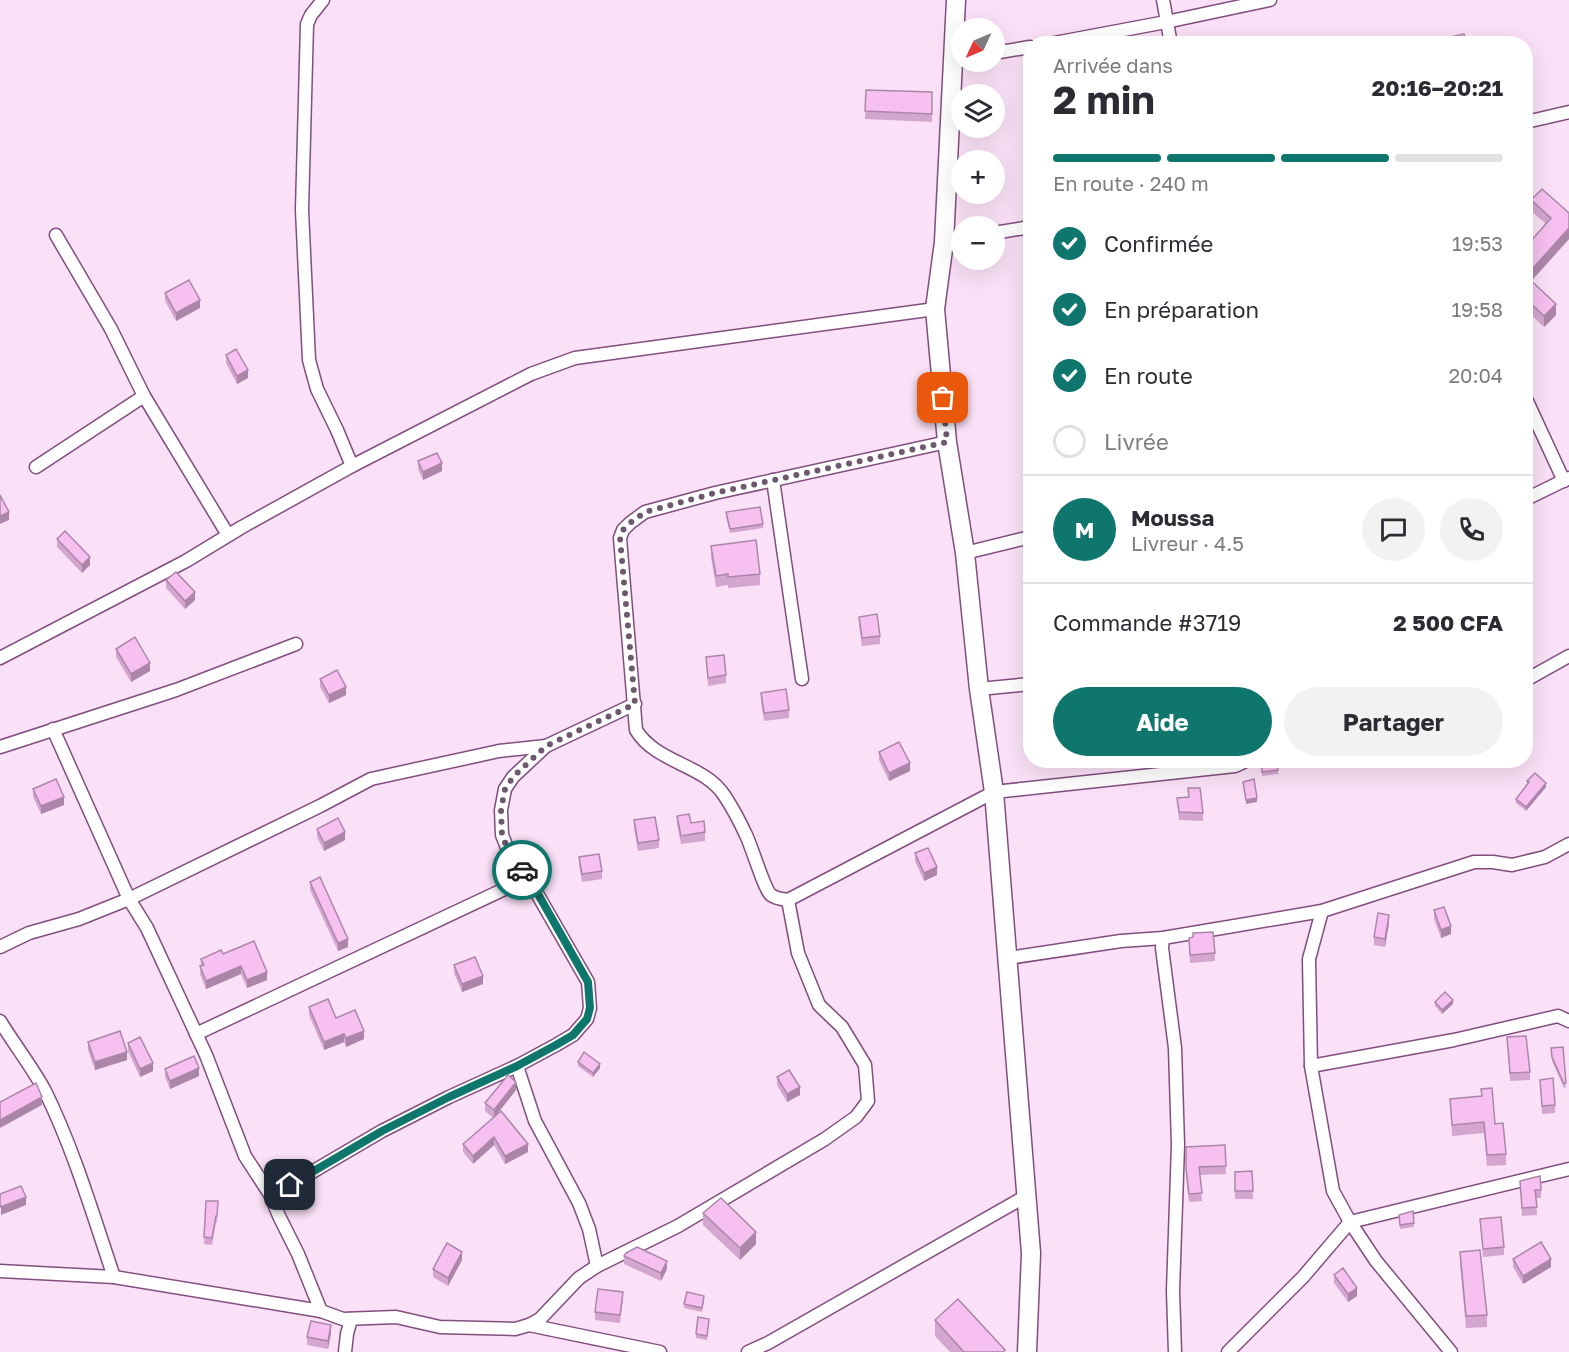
<!DOCTYPE html>
<html lang="fr">
<head>
<meta charset="utf-8">
<style>
  body { margin:0; font-family:"Golos Text",sans-serif; background:#f2f2f3; color:#2b2b33; height:100vh; display:flex; flex-direction:column; font-size:22px; white-space:nowrap }
  * { box-sizing:border-box; margin:0 }
  p { font-size:20px; color:#7c7c81 }
  .icon { flex:none; width:33px; height:33px; fill:none; stroke:currentColor; stroke-width:2; stroke-linecap:round; stroke-linejoin:round }
  .map { position:relative; flex:1; overflow:hidden }
  .panel { position:absolute; left:1023px; top:36px; width:510px; height:732px; display:flex; flex-direction:column; background:#fff; border-radius:24px; box-shadow:0 6px 24px #0002 }
  .panel>* { flex:none }
  .needle { width:39px; rotate:226deg }
  .buttons { position:absolute; left:951px; top:18px; display:grid; gap:12px }
  .buttons a { display:grid; place-items:center; width:54px; height:54px; border-radius:50%; background:#fff; box-shadow:0 6px 24px #0002; font-size:30px }
  .pin { position:absolute; display:grid; place-items:center; width:51px; height:51px; color:#fff; margin:-26px; border-radius:12px; box-shadow:0 3px 9px #0006 }
  .courier { position:absolute; display:grid; place-items:center; width:60px; height:60px; margin:-30px; border:4px solid #0f766e; border-radius:50%; background:#fff; color:#222; box-shadow:0 2px 8px #0007 }
  .summary em { font-style:normal; font-weight:700 }
  .summary div { display:flex; flex-direction:column-reverse }
  .summary { display:flex; align-items:center; justify-content:space-between; height:102px; padding:0 30px }
  h1 { font-size:39px; font-weight:700; line-height:45px }
  .bar { display:grid; grid-template-columns:repeat(4,1fr); gap:9px 6px; align-content:center; height:72px; padding:0 30px }
  .bar i { height:8px; border-radius:4px; background:#e1e1e2 }
  .bar .current { background:#0f766e }
  .bar p { grid-column:span 4 }
  .line { display:flex; align-items:center; gap:15px; padding:0 30px; border-top:2px solid #e1e1e2 }
  .line div { flex:1 }
  .round { display:grid; place-items:center; flex:none; width:63px; height:63px; border-radius:32px; background:#f2f2f3 }
  ol { padding:0 30px; list-style:none }
  li { display:flex; align-items:center; gap:18px; height:66px }
  li p { margin-inline-start:auto }
  li .icon { padding:6px; border-radius:50%; background:#0f766e; color:#fff; stroke-width:4 }
  li:last-child { color:#7c7c81 }
  li i { width:33px; height:33px; border:3px solid #e1e1e2; border-radius:50% }
  .button { display:flex; gap:12px; margin-top:auto; padding:12px 30px }
  .button a { flex:1; height:69px; border-radius:36px; background:#0f766e; color:#fff; font-size:24px; font-weight:700; line-height:69px; text-align:center }
  .button a+a { background:#f2f2f3; color:#2b2b33 }
  .map>svg:first-child { display:block }
  .lines { fill:none; stroke-linecap:round; stroke-linejoin:round }
  .street-casing { stroke:#824d7f; stroke-width:15 }
  .secondary-casing { stroke:#824d7f; stroke-width:21 }
  .street { stroke:#fff; stroke-width:12 }
  .secondary { stroke:#fff; stroke-width:18 }
  .wall { fill:#d4a5cf }
  .shaded-wall { fill:#ac86a9 }
  .building { fill:#f6c0f1; stroke:#ac86a9; stroke-width:1.5 }
  .done { stroke:#6e586d; stroke-width:6; stroke-dasharray:0 10.8 }
  .route { stroke:#0f766e; stroke-width:8 }
</style>
</head>
<body>
<div class="map">
<svg width="1569" height="1352" viewBox="0 0 1569 1352">
  <rect width="100%" height="100%" fill="#fae1f7"/>
  <g class="lines">
    <!-- street casing -->
    <g class="street-casing">
      <g id="street">
        <polyline points="323,0 311,15 307,24 302,210 309,360 317,389 337,430 352,466"/>
        <polyline points="1163,0 1171,44"/>
        <polyline points="1049,44 1166,22 1270,0"/>
        <polyline points="994,53 1030,47"/>
        <polyline points="1526,122 1569,112"/>
        <polyline points="994,233 1030,227"/>
        <polyline points="944,242 962,239"/>
        <polyline points="144,396 228,535"/>
        <polyline points="1526,399 1564,481"/>
        <path d="M 947,442 L 715,493 L 645,512 L 630,523 L 623,530 L 620,538 L 636,730 C 656,763 703,764 724,795 C 732,807 740,822 746,835 C 752,847 764,889 771,895 C 777,899 782,899 788,900 L 994,792 L 1235,766 L 1248,760"/>
        <polyline points="36,467 144,396 111,329 56,235"/>
        <polyline points="773,480 802,679"/>
        <polyline points="1526,499 1569,478"/>
        <polyline points="965,553 1030,537"/>
        <polyline points="0,658 186,561 242,527 352,466 531,374 575,358 935,309"/>
        <polyline points="1526,680 1569,656"/>
        <polyline points="979,689 1030,684"/>
        <polyline points="53,729 129,899 147,928 206,1055 245,1156 271,1196 279,1216 298,1254 321,1311"/>
        <polyline points="0,747 176,690 296,644"/>
        <polyline points="1322,911 1309,959 1311,1066 1333,1191 1350,1222 1376,1261 1451,1352"/>
        <polyline points="1163,938 1162,948 1175,1048 1178,1145 1173,1291 1175,1352"/>
        <polyline points="0,947 29,933 79,919 129,899 320,806 371,779 499,751 546,746"/>
        <polyline points="1008,958 1121,941 1163,938 1322,911 1474,862 1493,862 1512,865 1545,857 1569,844"/>
        <path d="M 0,1021 C 14,1044 32,1067 45,1091 C 74,1150 93,1215 114,1277"/>
        <polyline points="196,1034 528,878"/>
        <polyline points="517,1066 535,1121 579,1203 589,1229 597,1266"/>
        <polyline points="1311,1066 1454,1040 1558,1016 1569,1021"/>
        <polyline points="271,1196 382,1131 449,1097 517,1066 556,1045 573,1035 587,1019 590,1008 588,982 528,878 510,855 502,835 501,810 505,789 513,777 546,746 635,704"/>
        <polyline points="0,1271 114,1277 321,1311 343,1319 396,1317 440,1327 515,1329 529,1325 540,1319 579,1278 597,1266 678,1226 825,1139 856,1117 868,1101 865,1065 842,1027 819,1005 798,953 788,900"/>
        <polyline points="529,1325 660,1352"/>
        <polyline points="345,1352 347,1334 351,1319"/>
        <polyline points="748,1352 768,1343 1026,1196"/>
        <polyline points="1228,1352 1303,1277 1350,1222 1569,1169"/>
      </g>
    </g>
    <!-- secondary casing -->
    <g class="secondary-casing">
      <polyline id="secondary" points="956,0 944,242 935,309 947,442 965,553 979,689 994,792 1031,1253 1027,1352"/>
    </g>
    <!-- street -->
    <use href="#street" class="street"/>
    <!-- secondary -->
    <use href="#secondary" class="secondary"/>
  </g>
  <!-- wall -->
  <g class="wall">
    <polygon points="866,90 932,92 932,122 865,119"/>
    <polygon points="1542,189 1569,239 1531,281 1556,315 1544,327 1526,310 1526,238 1530,242 1546,224 1531,211 1531,200"/>
    <polygon points="165,293 200,308 176,321 165,301"/>
    <polygon points="226,355 248,378 237,384 226,363"/>
    <polygon points="418,461 442,471 423,480 418,469"/>
    <polygon points="726,512 763,524 763,528 730,533 726,516"/>
    <polygon points="57,539 90,565 82,573 57,547"/>
    <polygon points="711,546 760,574 760,585 728,588 728,585 716,587 711,557"/>
    <polygon points="166,580 195,600 185,609 166,588"/>
    <polygon points="859,617 880,636 880,644 862,646 859,625"/>
    <polygon points="116,649 150,671 131,682 116,657"/>
    <polygon points="706,657 726,675 726,683 708,686"/>
    <polygon points="320,679 346,695 329,703 320,687"/>
    <polygon points="761,693 789,710 789,718 764,721 761,701"/>
    <polygon points="879,752 910,771 889,781 879,760"/>
    <polygon points="1261,760 1278,770 1278,774 1262,776"/>
    <polygon points="1527,781 1546,787 1526,811 1516,803 1516,799 1527,785"/>
    <polygon points="1188,788 1203,813 1203,821 1179,820 1177,798 1188,797"/>
    <polygon points="33,789 64,805 41,814 33,797"/>
    <polygon points="677,816 705,832 705,841 681,844 677,824"/>
    <polygon points="634,820 659,840 659,848 638,851 634,828"/>
    <polygon points="317,829 345,840 324,851 317,837"/>
    <polygon points="915,853 937,875 924,881 915,861"/>
    <polygon points="579,857 602,871 602,879 582,882 579,865"/>
    <polygon points="310,882 348,947 338,951 310,890"/>
    <polygon points="1434,910 1451,934 1441,938 1434,919"/>
    <polygon points="1389,923 1385,947 1374,945 1374,937"/>
    <polygon points="1189,938 1215,953 1215,961 1190,963"/>
    <polygon points="223,954 267,980 247,988 241,974 206,989 200,974 201,959"/>
    <polygon points="454,965 483,984 462,992 454,973"/>
    <polygon points="1435,1002 1453,1004 1442,1014 1435,1006"/>
    <polygon points="309,1007 336,1018 364,1039 346,1047 344,1042 324,1050 309,1015"/>
    <polygon points="1507,1037 1530,1072 1530,1080 1510,1081"/>
    <polygon points="88,1042 127,1060 95,1070 88,1050"/>
    <polygon points="128,1043 153,1071 140,1077 128,1051"/>
    <polygon points="1551,1048 1566,1087 1564,1088 1552,1061"/>
    <polygon points="578,1062 600,1068 593,1077 578,1066"/>
    <polygon points="165,1069 199,1076 170,1089 165,1077"/>
    <polygon points="777,1077 800,1095 787,1102 777,1085"/>
    <polygon points="1540,1080 1555,1105 1555,1113 1542,1114"/>
    <polygon points="1481,1089 1495,1124 1506,1154 1506,1165 1487,1166 1484,1133 1452,1136 1450,1099 1481,1096"/>
    <polygon points="516,1090 495,1116 528,1152 505,1164 494,1145 473,1164 463,1152 463,1144 493,1118 485,1111 485,1103"/>
    <polygon points="1225,1145 1226,1174 1200,1175 1202,1201 1189,1202 1186,1176 1186,1147"/>
    <polygon points="1252,1171 1253,1199 1235,1199 1235,1172"/>
    <polygon points="1520,1181 1541,1190 1541,1198 1536,1198 1537,1215 1522,1216"/>
    <polygon points="206,1201 218,1201 217,1222 216,1222 212,1245 204,1244"/>
    <polygon points="703,1213 756,1244 740,1260 703,1225"/>
    <polygon points="1399,1215 1414,1223 1414,1227 1400,1229"/>
    <polygon points="1480,1219 1504,1247 1504,1255 1483,1257"/>
    <polygon points="1460,1252 1487,1315 1487,1327 1466,1328 1460,1264"/>
    <polygon points="624,1256 667,1269 661,1281 624,1264"/>
    <polygon points="1513,1259 1551,1267 1523,1284 1513,1267"/>
    <polygon points="462,1260 448,1286 433,1277 433,1269"/>
    <polygon points="1334,1275 1357,1296 1348,1302 1334,1283"/>
    <polygon points="623,1300 620,1323 595,1320 595,1312"/>
    <polygon points="704,1300 702,1312 684,1308 684,1304"/>
    <polygon points="935,1320 1005,1352 950,1352 935,1336"/>
    <polygon points="709,1323 707,1340 696,1338 696,1334"/>
    <polygon points="331,1333 328,1349 307,1345 307,1337"/>
  </g>
  <!-- shaded-wall -->
  <g class="shaded-wall">
    <polygon points="1569,228 1569,239 1526,287 1526,276"/>
    <polygon points="200,300 200,308 176,321 176,313"/>
    <polygon points="1556,304 1556,315 1544,327 1544,316"/>
    <polygon points="248,370 248,378 237,384 237,376"/>
    <polygon points="442,463 442,471 423,480 423,472"/>
    <polygon points="9,512 9,520 0,524 0,516"/>
    <polygon points="90,557 90,565 82,573 82,565"/>
    <polygon points="195,592 195,600 185,609 185,601"/>
    <polygon points="150,663 150,671 131,682 131,674"/>
    <polygon points="346,687 346,695 329,703 329,695"/>
    <polygon points="910,763 910,771 889,781 889,773"/>
    <polygon points="1546,783 1546,787 1526,811 1526,807"/>
    <polygon points="64,797 64,805 41,814 41,806"/>
    <polygon points="1257,798 1257,802 1246,804 1246,800"/>
    <polygon points="345,832 345,840 324,851 324,843"/>
    <polygon points="937,867 937,875 924,881 924,873"/>
    <polygon points="1389,915 1389,923 1385,947 1385,939"/>
    <polygon points="1451,926 1451,934 1441,938 1441,930"/>
    <polygon points="348,939 348,947 338,951 338,943"/>
    <polygon points="241,966 241,974 206,989 206,981"/>
    <polygon points="267,972 267,980 247,988 247,980"/>
    <polygon points="483,976 483,984 462,992 462,984"/>
    <polygon points="1453,1000 1453,1004 1442,1014 1442,1010"/>
    <polygon points="364,1031 364,1039 346,1047 346,1038"/>
    <polygon points="344,1034 344,1042 324,1050 324,1042"/>
    <polygon points="127,1052 127,1060 95,1070 95,1062"/>
    <polygon points="153,1063 153,1071 140,1077 140,1069"/>
    <polygon points="600,1064 600,1068 593,1077 593,1073"/>
    <polygon points="199,1068 199,1076 170,1089 170,1081"/>
    <polygon points="516,1082 516,1090 494,1118 494,1110"/>
    <polygon points="800,1087 800,1095 787,1102 787,1094"/>
    <polygon points="42,1097 42,1105 0,1128 0,1120"/>
    <polygon points="494,1137 494,1145 473,1164 473,1156"/>
    <polygon points="528,1144 528,1152 505,1164 505,1156"/>
    <polygon points="26,1197 26,1205 1,1215 1,1207"/>
    <polygon points="756,1232 756,1244 740,1260 740,1248"/>
    <polygon points="462,1252 462,1260 448,1286 448,1278"/>
    <polygon points="1551,1259 1551,1267 1523,1284 1523,1276"/>
    <polygon points="667,1261 667,1269 661,1281 661,1273"/>
    <polygon points="1357,1288 1357,1296 1348,1302 1348,1294"/>
    <polygon points="331,1325 331,1333 328,1349 328,1341"/>
  </g>
  <!-- building -->
  <g class="building">
    <polygon points="1464,34 1466,44 1433,44 1433,41"/>
    <polygon points="866,90 932,92 932,114 865,111"/>
    <polygon points="1542,189 1569,213 1569,228 1526,276 1556,304 1544,316 1526,299 1528,297 1526,294 1526,238 1530,242 1551,218 1531,200"/>
    <polygon points="189,280 200,300 176,313 165,293"/>
    <polygon points="236,349 248,370 237,376 226,355"/>
    <polygon points="437,453 442,463 423,472 418,461"/>
    <polygon points="0,495 9,512 0,516"/>
    <polygon points="760,507 763,524 730,529 726,512"/>
    <polygon points="65,531 90,557 82,565 57,539"/>
    <polygon points="756,540 760,574 728,577 728,574 716,576 711,546"/>
    <polygon points="176,572 195,592 185,601 166,580"/>
    <polygon points="877,614 880,636 862,638 859,617"/>
    <polygon points="135,637 150,663 131,674 116,649"/>
    <polygon points="724,655 726,675 708,678 706,657"/>
    <polygon points="337,670 346,687 329,695 320,679"/>
    <polygon points="786,689 789,710 764,713 761,693"/>
    <polygon points="899,742 910,763 889,773 879,752"/>
    <polygon points="1261,760 1277,760 1278,770 1262,772"/>
    <polygon points="1535,773 1546,783 1526,807 1516,799 1529,782 1527,781"/>
    <polygon points="56,779 64,797 41,806 33,789"/>
    <polygon points="1254,779 1257,798 1246,800 1243,782"/>
    <polygon points="1188,788 1200,788 1203,813 1179,812 1177,798 1189,797"/>
    <polygon points="689,814 691,823 704,821 705,832 681,836 677,816"/>
    <polygon points="655,817 659,840 638,843 634,820"/>
    <polygon points="338,818 345,832 324,843 317,829"/>
    <polygon points="928,848 937,867 924,873 915,853"/>
    <polygon points="599,854 602,871 582,874 579,857"/>
    <polygon points="320,877 348,939 338,943 310,882"/>
    <polygon points="1444,907 1451,926 1441,930 1434,910"/>
    <polygon points="1378,913 1389,915 1385,939 1374,937"/>
    <polygon points="1213,932 1215,953 1190,955 1189,938 1193,937 1193,933"/>
    <polygon points="254,941 267,972 247,980 241,966 206,981 200,966 204,965 201,959 221,950 223,954"/>
    <polygon points="475,957 483,976 462,984 454,965"/>
    <polygon points="1445,992 1453,1000 1442,1010 1435,1002"/>
    <polygon points="328,999 336,1018 355,1010 364,1031 346,1038 344,1034 324,1042 309,1007"/>
    <polygon points="120,1031 127,1052 95,1062 88,1042"/>
    <polygon points="1526,1036 1530,1072 1510,1073 1507,1037"/>
    <polygon points="140,1037 153,1063 140,1069 128,1043"/>
    <polygon points="1563,1047 1566,1083 1564,1084 1552,1057 1551,1048"/>
    <polygon points="584,1052 600,1064 593,1073 578,1062"/>
    <polygon points="194,1056 199,1068 170,1081 165,1069"/>
    <polygon points="789,1070 800,1087 787,1094 777,1077"/>
    <polygon points="508,1075 516,1082 494,1110 485,1103"/>
    <polygon points="1553,1078 1555,1105 1542,1106 1540,1080"/>
    <polygon points="36,1083 42,1097 0,1120 0,1102"/>
    <polygon points="1492,1088 1495,1124 1503,1123 1506,1154 1487,1155 1484,1122 1452,1125 1450,1099 1482,1096 1481,1089"/>
    <polygon points="501,1111 528,1144 505,1156 494,1137 473,1156 463,1144"/>
    <polygon points="1225,1145 1226,1166 1199,1167 1202,1193 1189,1194 1186,1168 1186,1147"/>
    <polygon points="1252,1171 1253,1191 1235,1191 1235,1172"/>
    <polygon points="1540,1176 1541,1190 1535,1190 1537,1207 1522,1208 1520,1181"/>
    <polygon points="21,1186 26,1197 1,1207 0,1204 0,1194"/>
    <polygon points="721,1198 756,1232 740,1248 703,1213"/>
    <polygon points="206,1201 218,1201 217,1216 216,1216 212,1238 204,1237"/>
    <polygon points="1413,1211 1414,1223 1400,1225 1399,1215"/>
    <polygon points="1501,1217 1504,1247 1483,1249 1480,1219"/>
    <polygon points="1541,1242 1551,1259 1523,1276 1513,1259"/>
    <polygon points="447,1243 462,1252 448,1278 433,1269"/>
    <polygon points="637,1247 667,1261 661,1273 624,1256 626,1253"/>
    <polygon points="1480,1250 1487,1315 1466,1316 1460,1252"/>
    <polygon points="1343,1268 1357,1288 1348,1294 1334,1275"/>
    <polygon points="598,1289 623,1292 620,1315 595,1312"/>
    <polygon points="687,1292 704,1296 702,1308 684,1304"/>
    <polygon points="958,1299 1005,1350 1003,1352 964,1352 935,1320"/>
    <polygon points="698,1317 709,1319 707,1336 696,1334"/>
    <polygon points="311,1321 331,1325 328,1341 307,1337"/>
  </g>
  <g class="lines">
    <!-- done -->
    <polyline class="done" points="522,870 510,855 502,835 501,810 505,789 513,777 546,746 635,704 620,538 623,530 630,523 645,512 715,493 947,442 943,398"/>
    <!-- route -->
    <polyline class="route" points="290,1185 382,1131 449,1097 517,1066 556,1045 573,1035 587,1019 590,1008 588,982 538,894 522,870"/>
  </g>
</svg>
<div class="buttons">
<a><svg class="needle" viewBox="-14 -14 28 28"><path d="M0-13l5 13h-10z" fill="#e53935"/><path d="M0 13l5-13h-10z" fill="#7c7c81"/></svg></a>
<a><svg class="icon" aria-label="layers" viewBox="0 0 24 24"><path d="M12 4l9 5-9 5-9-5zM3 14l9 5 9-5"/></svg></a>
<a>+</a>
<a>−</a>
</div>
<div class="pin" style="left:943px;top:398px;background:#ea580c"><svg class="icon" aria-label="bag" viewBox="0 0 24 24"><path d="M5 8h14l-1 12H6zM9 8a3 3 0 0 1 6 0"/></svg></div>
<div class="pin" style="left:290px;top:1185px;background:#1f2937"><svg class="icon" aria-label="home" viewBox="0 0 24 24"><path d="M3 11l9-7 9 7M6 9v11h12V9"/></svg></div>
<div class="courier" style="left:522px;top:870px"><svg class="icon" aria-label="car" viewBox="0 0 24 24"><path d="M5 17H2v-5l4-1 3-4h7l3 4 3 1v5h-3M9 17h6M6 11h13"/><circle cx="7" cy="17" r="2"/><circle cx="17" cy="17" r="2"/></svg></div>
<section class="panel">
<div class="summary"><div><h1>2 min</h1><p>Arrivée dans</p></div><em>20:16–20:21</em></div>
<div class="bar"><i class="current"></i><i class="current"></i><i class="current"></i><i></i><p>En route · 240 m</p></div>
<ol>
<li><svg class="icon" aria-label="check" viewBox="0 0 24 24"><path d="M5 12l5 5 9-10"/></svg>Confirmée<p>19:53</p></li>
<li><svg class="icon" aria-label="check" viewBox="0 0 24 24"><path d="M5 12l5 5 9-10"/></svg>En préparation<p>19:58</p></li>
<li><svg class="icon" aria-label="check" viewBox="0 0 24 24"><path d="M5 12l5 5 9-10"/></svg>En route<p>20:04</p></li>
<li><i></i>Livrée</li>
</ol>
<div class="line" style="height:108px"><b class="round" style="background:#0f766e;color:#fff">M</b><div><b>Moussa</b><p>Livreur · 4.5</p></div><a class="round"><svg class="icon" aria-label="chat" viewBox="0 0 24 24"><path d="M4 5h16v11H9l-5 4z"/></svg></a><a class="round"><svg class="icon" aria-label="phone" viewBox="0 0 24 24"><path d="M5 4h4l2 5-3 2q2 4 5 5l2-3 5 2v4C11 20 4 13 5 4z"/></svg></a></div>
<div class="line" style="height:78px"><div>Commande #3719</div><b>2 500 CFA</b></div>
<div class="button"><a>Aide</a><a>Partager</a></div>
</section>
</div>
</body>
</html>
